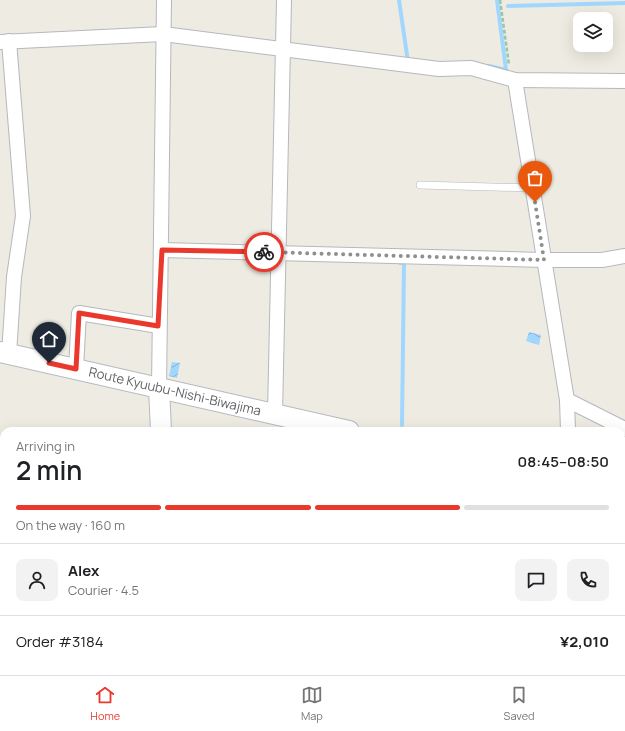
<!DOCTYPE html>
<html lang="en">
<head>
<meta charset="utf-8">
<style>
  body { margin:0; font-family:Manrope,sans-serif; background:#f2f2f2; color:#202124; height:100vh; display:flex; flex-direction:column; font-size:15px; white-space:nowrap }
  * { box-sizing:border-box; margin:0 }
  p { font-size:13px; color:#757577 }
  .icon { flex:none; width:22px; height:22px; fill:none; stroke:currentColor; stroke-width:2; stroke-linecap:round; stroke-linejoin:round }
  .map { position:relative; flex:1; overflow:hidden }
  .details { position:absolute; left:0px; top:427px; width:625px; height:248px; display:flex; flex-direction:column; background:#fff; border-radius:12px 12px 0 0; box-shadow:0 4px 16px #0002 }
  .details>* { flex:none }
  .fabs { position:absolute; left:573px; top:12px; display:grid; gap:8px }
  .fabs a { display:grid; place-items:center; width:40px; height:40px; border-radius:8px; background:#fff; box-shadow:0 4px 16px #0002; font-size:20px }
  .pin { position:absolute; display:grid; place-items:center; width:34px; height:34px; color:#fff; margin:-41px -17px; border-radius:50% 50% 50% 0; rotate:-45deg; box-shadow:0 0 4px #0007 }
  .pin .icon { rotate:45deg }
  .courier { position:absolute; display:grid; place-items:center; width:40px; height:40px; margin:-20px; border:3px solid #ea392c; border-radius:50%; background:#fff; color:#222; box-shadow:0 1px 5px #0007 }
  .overview em { font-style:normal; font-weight:600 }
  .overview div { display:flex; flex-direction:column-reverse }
  .overview { display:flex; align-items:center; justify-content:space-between; height:68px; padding:0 16px }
  h1 { font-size:26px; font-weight:600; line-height:30px }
  .bar { display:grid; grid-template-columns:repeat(4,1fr); gap:6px 4px; align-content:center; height:48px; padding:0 16px }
  .bar i { height:5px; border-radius:3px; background:#e0e0e0 }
  .bar .active { background:#ea392c }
  .bar p { grid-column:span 4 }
  .line { display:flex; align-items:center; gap:10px; padding:0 16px; border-top:1px solid #e0e0e0 }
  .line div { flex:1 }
  .round { display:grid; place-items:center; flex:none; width:42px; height:42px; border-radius:8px; background:#f2f2f2 }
  .tabs { display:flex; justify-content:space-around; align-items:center; height:56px; border-top:1px solid #e0e0e0; background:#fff; font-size:11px; color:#757577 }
  .tabs a { display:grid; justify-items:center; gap:2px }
  .tabs .active { color:#ea392c }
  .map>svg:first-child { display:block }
  .water { fill:url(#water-waves) }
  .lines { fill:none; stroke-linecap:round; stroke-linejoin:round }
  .stream { stroke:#a1d7ff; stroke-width:4 }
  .lane-casing { stroke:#b5b8bd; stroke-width:8 }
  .street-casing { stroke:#b5b8bd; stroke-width:16 }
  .secondary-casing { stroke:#b6b9bf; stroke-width:22 }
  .path { stroke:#97c7a4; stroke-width:2.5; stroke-dasharray:4 2; stroke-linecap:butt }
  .lane { stroke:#fff; stroke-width:7 }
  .street { stroke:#fff; stroke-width:14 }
  .secondary { stroke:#fff; stroke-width:20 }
  .done { stroke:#8e908f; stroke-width:4; stroke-dasharray:0 7.2 }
  .route { stroke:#ea392c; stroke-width:5 }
  .labels { text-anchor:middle; stroke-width:3.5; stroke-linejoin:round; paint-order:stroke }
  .street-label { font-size:13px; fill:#5b5f63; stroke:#fff }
</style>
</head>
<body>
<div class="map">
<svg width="625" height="675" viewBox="0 0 625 675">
  <defs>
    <pattern id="water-waves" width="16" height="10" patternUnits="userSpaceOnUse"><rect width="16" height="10" fill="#a1d7ff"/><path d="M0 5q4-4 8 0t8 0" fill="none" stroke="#86b2d2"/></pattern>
  </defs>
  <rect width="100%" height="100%" fill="#eeebe2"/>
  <!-- water -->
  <g class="water">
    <polygon points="529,332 541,335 539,345 526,341"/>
    <polygon points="172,362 180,363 177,378 169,376"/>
  </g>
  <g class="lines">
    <!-- stream -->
    <g class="stream">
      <polyline points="399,0 408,62"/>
      <polyline points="508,6 625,3"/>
      <polyline points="489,66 506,70 497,0"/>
      <polyline points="400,263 404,263 402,425"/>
      <polyline points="621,560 625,549"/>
      <polyline points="514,671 523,675"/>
      <polyline points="300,675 302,671"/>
      <polyline points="578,675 580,671"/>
    </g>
    <!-- lane casing -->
    <g class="lane-casing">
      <polyline id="lane" points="420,185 532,188"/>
    </g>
    <!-- street casing -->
    <g class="street-casing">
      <g id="street">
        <polyline points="9,41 23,216 14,277 9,354"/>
        <polyline points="0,42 163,34 439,69 471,68 515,80 625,81"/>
        <polyline points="515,80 567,400 568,431"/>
        <polyline points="162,250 544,260 602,260 625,256"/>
        <polyline points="76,369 79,313 159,326"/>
        <polyline points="159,388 164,0"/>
        <polyline points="567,400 625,429"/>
        <polyline points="275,414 284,0"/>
        <polyline points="0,573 4,574"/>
        <polyline points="384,675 387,671"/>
        <polyline points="486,675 488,671"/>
      </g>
    </g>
    <!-- secondary casing -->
    <g class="secondary-casing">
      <g id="secondary">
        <polyline points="0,352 349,431"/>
        <polyline points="159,388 161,431"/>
        <polyline points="621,509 625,510"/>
        <polyline points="179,675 179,671"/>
      </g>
    </g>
    <!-- path -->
    <g class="path">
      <polyline points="500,0 509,65"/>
      <polyline points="502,671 511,675"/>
    </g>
    <!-- lane -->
    <use href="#lane" class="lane"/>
    <!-- street -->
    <use href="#street" class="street"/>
    <!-- secondary -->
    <use href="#secondary" class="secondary"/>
  </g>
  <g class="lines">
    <!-- done -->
    <polyline class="done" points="264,252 544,260 535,202"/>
    <!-- route -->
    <polyline class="route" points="49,363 76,369 79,313 158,326 162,250 264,252"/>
  </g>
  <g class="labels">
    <!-- street labels -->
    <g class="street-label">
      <text transform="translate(175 391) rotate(13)" y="5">Route Kyuubu-Nishi-Biwajima</text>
    </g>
  </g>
</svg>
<div class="fabs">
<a><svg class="icon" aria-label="layers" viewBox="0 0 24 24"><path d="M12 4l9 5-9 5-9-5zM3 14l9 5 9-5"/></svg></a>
</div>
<div class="pin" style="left:535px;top:202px;background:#ea580c"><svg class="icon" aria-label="bag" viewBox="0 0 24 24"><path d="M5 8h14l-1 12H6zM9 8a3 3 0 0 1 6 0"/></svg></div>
<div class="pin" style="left:49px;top:363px;background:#1f2937"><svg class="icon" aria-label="home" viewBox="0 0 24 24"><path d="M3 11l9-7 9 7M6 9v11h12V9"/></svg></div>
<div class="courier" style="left:264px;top:252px"><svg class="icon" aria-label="bike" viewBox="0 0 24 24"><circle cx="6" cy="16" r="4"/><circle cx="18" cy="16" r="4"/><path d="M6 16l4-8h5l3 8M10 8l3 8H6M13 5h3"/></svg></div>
<section class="details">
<div class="overview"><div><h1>2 min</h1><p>Arriving in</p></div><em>08:45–08:50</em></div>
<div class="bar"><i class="active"></i><i class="active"></i><i class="active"></i><i></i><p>On the way · 160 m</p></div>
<div class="line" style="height:72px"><a class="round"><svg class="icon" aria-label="person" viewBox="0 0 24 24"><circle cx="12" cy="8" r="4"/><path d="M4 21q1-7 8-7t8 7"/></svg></a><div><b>Alex</b><p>Courier · 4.5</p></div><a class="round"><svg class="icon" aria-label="chat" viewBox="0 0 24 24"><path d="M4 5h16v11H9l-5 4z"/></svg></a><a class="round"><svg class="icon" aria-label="phone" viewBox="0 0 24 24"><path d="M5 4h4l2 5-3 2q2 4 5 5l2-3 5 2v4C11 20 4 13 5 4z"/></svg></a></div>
<div class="line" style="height:52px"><div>Order #3184</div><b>¥2,010</b></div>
</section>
</div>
<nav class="tabs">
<a class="active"><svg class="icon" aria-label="home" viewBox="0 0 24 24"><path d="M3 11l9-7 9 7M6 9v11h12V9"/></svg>Home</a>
<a><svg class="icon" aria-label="map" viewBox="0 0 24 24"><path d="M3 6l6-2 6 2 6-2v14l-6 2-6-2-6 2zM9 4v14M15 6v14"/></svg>Map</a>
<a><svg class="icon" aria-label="saved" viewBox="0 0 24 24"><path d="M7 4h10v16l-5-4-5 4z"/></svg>Saved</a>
</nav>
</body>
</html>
